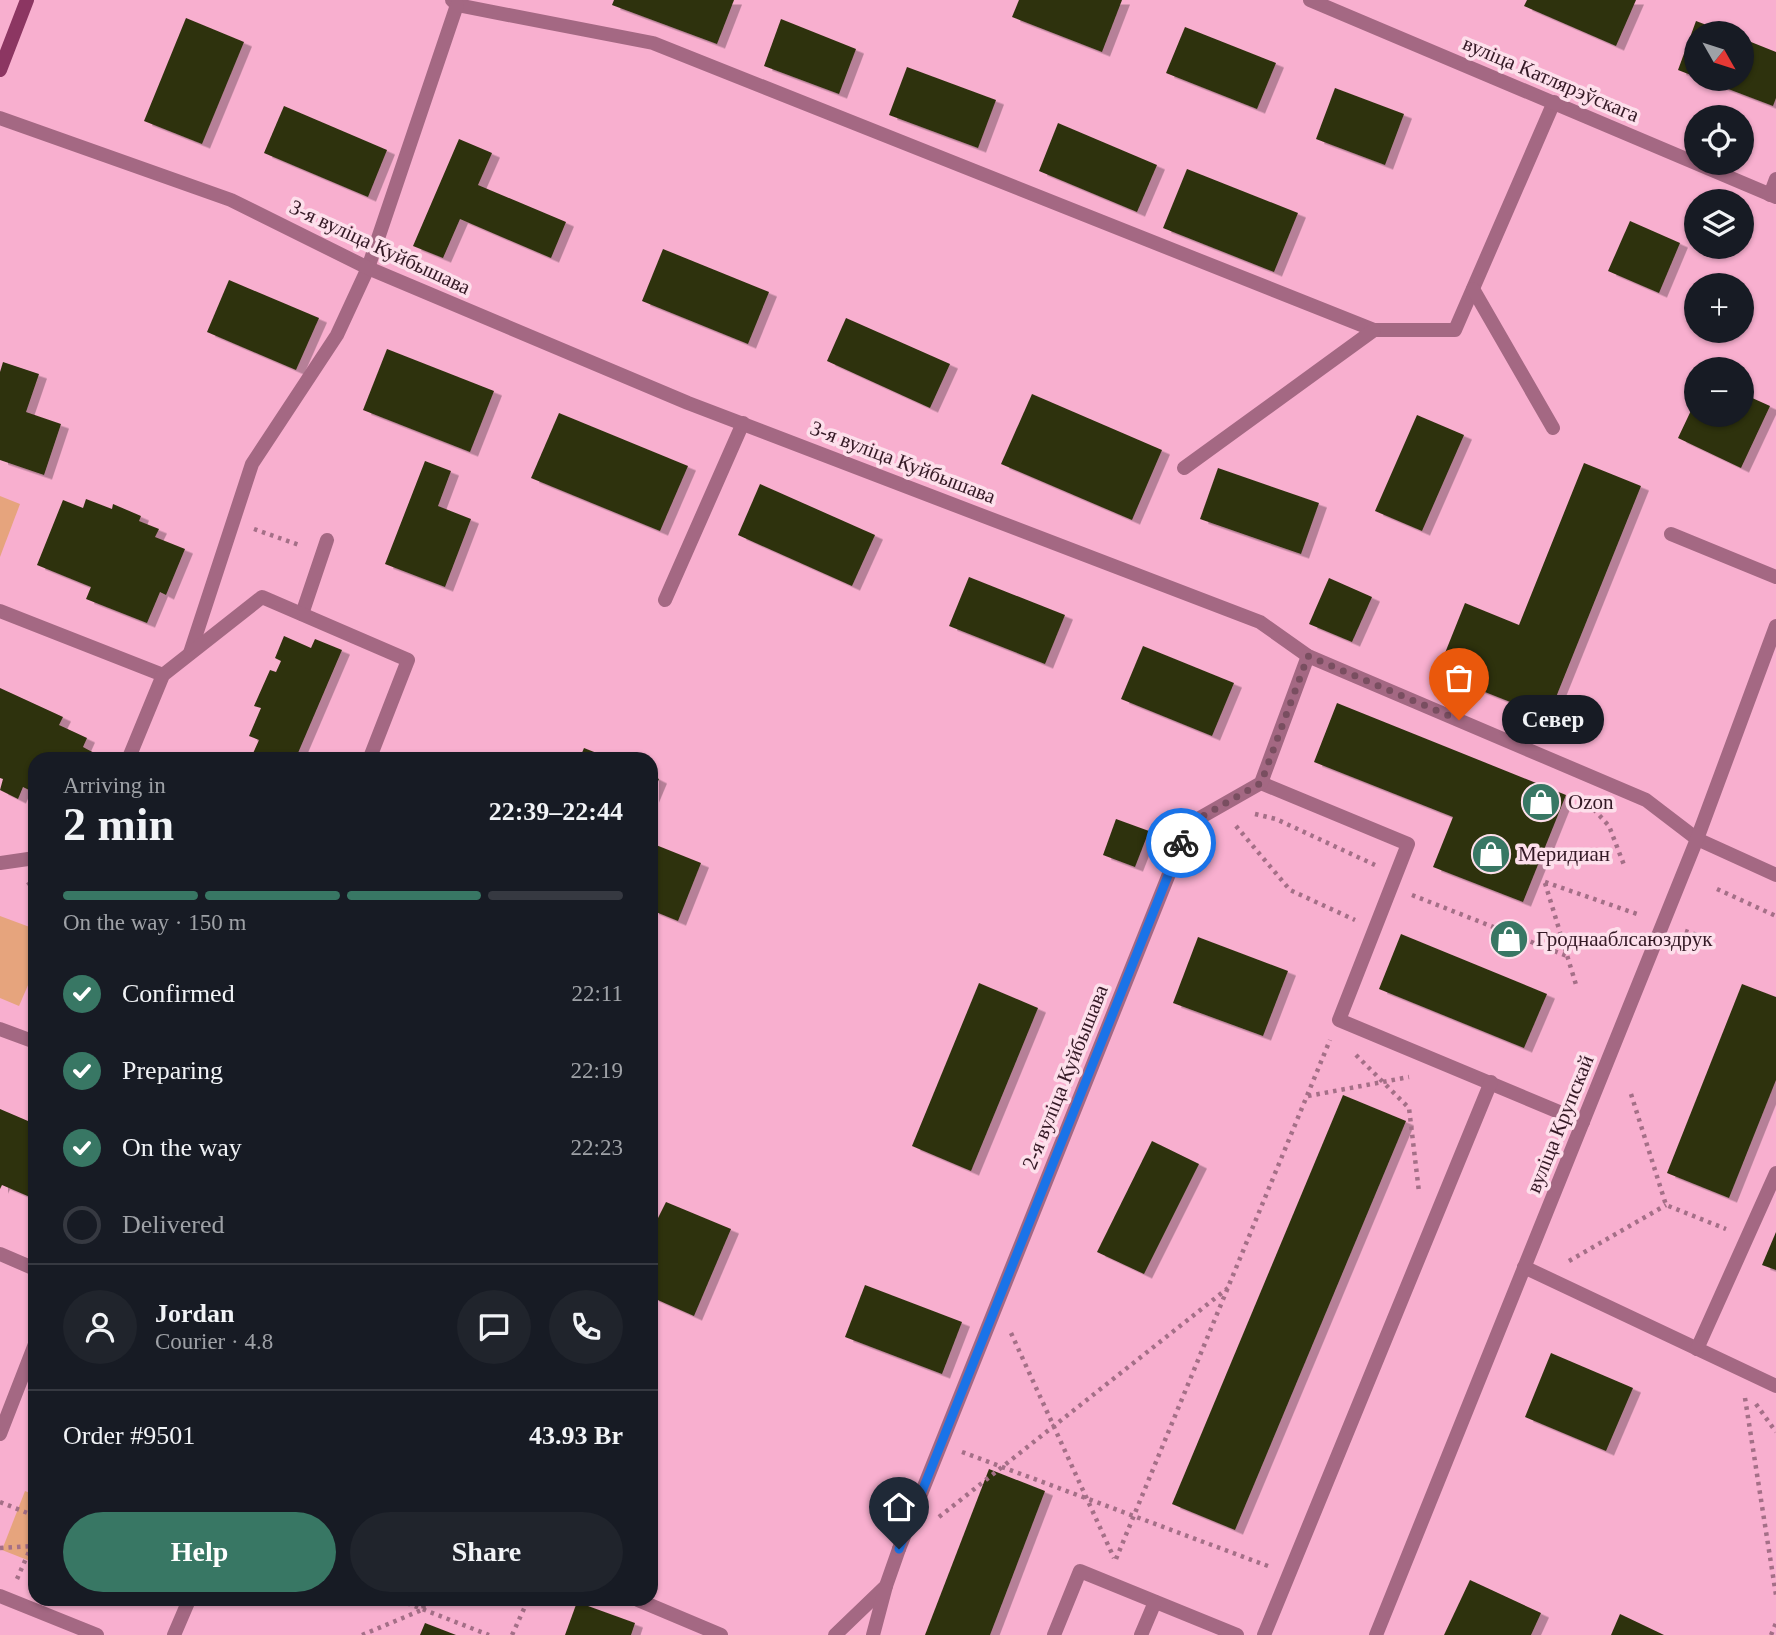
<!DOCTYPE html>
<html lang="en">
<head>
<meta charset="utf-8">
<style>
  body { margin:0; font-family:Georgia,serif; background:#20242c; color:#f1f3f6; height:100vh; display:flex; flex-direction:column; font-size:26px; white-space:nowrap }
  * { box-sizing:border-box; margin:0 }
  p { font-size:23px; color:#9ea1a6 }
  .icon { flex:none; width:38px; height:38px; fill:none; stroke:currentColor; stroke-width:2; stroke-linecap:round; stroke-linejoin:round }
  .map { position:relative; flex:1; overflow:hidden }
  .sheet { position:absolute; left:28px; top:752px; width:630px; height:854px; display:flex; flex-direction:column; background:#171b24; border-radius:21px; box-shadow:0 2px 5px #0004 }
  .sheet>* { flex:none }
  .needle { width:46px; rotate:129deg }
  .controls { position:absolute; left:1684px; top:21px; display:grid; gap:14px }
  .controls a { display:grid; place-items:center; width:70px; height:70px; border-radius:50%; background:#171b24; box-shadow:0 2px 5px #0004; font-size:35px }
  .pin { position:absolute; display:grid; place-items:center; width:60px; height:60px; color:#fff; margin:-72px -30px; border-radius:50% 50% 50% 0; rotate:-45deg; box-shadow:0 0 7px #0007 }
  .pin .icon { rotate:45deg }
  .courier { position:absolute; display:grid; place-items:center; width:70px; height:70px; margin:-35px; border:5px solid #1a73e8; border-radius:50%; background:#fff; color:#222; box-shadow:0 2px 9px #0007 }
  .bubble { position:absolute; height:49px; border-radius:24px; background:#171b24; box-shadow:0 2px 5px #0004; font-size:23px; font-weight:800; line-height:49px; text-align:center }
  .summary em { font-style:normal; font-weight:800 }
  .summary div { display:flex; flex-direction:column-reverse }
  .summary { display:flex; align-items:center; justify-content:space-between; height:119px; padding:0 35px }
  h1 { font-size:46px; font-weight:800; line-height:52px }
  .bar { display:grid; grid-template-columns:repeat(4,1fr); gap:10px 7px; align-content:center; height:84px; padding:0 35px }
  .bar i { height:9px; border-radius:5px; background:#363941 }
  .bar .active { background:#387764 }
  .bar p { grid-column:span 4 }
  .line { display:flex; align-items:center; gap:18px; padding:0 35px; border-top:2px solid #363941 }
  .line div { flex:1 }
  .round { display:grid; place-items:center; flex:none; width:74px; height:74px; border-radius:37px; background:#20242c }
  ol { padding:0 35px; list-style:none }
  li { display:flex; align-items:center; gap:21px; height:77px }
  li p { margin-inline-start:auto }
  li .icon { padding:7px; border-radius:50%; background:#387764; color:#fff; stroke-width:4 }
  li:last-child { color:#9ea1a6 }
  li i { width:38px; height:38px; border:4px solid #363941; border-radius:50% }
  .cta { display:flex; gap:14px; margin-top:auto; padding:14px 35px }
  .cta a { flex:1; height:80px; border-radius:42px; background:#387764; color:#fff; font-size:28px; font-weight:800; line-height:80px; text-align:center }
  .cta a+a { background:#20242c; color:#f1f3f6 }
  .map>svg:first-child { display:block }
  .green { fill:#e6a47d }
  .building { fill:#2f300f; filter:url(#shadow) }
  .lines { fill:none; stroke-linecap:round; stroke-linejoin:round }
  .path { stroke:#a46f87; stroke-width:4.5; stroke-dasharray:3.5 5; stroke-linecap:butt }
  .lane { stroke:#a46883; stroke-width:14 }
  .street { stroke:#a46883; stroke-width:14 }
  .secondary { stroke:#8c3662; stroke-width:14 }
  .done { stroke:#794e60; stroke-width:7; stroke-dasharray:0 12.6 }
  .route { stroke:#1a73e8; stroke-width:9 }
  .labels { text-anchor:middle; stroke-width:7; stroke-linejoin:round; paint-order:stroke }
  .street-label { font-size:21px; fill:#341925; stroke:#fddfeb }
  .poi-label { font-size:21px; fill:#341925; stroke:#fddfeb; text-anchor:start }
</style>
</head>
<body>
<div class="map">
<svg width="1776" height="1635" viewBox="0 0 1776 1635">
  <defs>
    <filter id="shadow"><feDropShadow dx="8" dy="4.5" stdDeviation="0" flood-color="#0004"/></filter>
  </defs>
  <rect width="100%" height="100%" fill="#f8afcf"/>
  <!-- green -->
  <g class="green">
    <polygon points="0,496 20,504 0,557"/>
    <polygon points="0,916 35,929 35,969 19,1006 0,998"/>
    <polygon points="25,1491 35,1495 35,1563 2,1550"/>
  </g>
  <!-- building -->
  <g class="building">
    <polygon points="614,0 734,0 717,44 612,5"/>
    <polygon points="1019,0 1122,0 1102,52 1012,17"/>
    <polygon points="1527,0 1636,0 1616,46 1524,6"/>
    <polygon points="186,18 244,42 202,144 144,121"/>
    <polygon points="781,19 856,49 839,94 764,66"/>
    <polygon points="1696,21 1728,33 1696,33 1696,77 1678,70"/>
    <polygon points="1185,27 1276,63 1257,109 1166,73"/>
    <polygon points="1741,38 1776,52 1776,98 1773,106 1702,79 1741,79"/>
    <polygon points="907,67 996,100 978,148 889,115"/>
    <polygon points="1335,88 1404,114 1385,165 1316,139"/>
    <polygon points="284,106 387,150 368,197 264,153"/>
    <polygon points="1058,123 1157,165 1137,212 1039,171"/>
    <polygon points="459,139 492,153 478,185 566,222 551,258 460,219 443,258 413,246"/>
    <polygon points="1187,169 1298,213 1274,272 1163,228"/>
    <polygon points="1630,221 1680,243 1659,293 1608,271"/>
    <polygon points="663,249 769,292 748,344 642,301"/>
    <polygon points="229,280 319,318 296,370 207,332"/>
    <polygon points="846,318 950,364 930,408 827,361"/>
    <polygon points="387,349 494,391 470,452 363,410"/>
    <polygon points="3,362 39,374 26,412 61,424 44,475 0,460 0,372"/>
    <polygon points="1741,393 1770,406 1741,468 1678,438 1696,400 1696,415 1741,415"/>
    <polygon points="1032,394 1162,450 1132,520 1001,464"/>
    <polygon points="559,413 688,466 660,531 531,478"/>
    <polygon points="1417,415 1464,435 1422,531 1375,511"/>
    <polygon points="425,461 451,471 438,506 471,519 445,587 385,564"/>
    <polygon points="1584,463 1641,486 1548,717 1437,673 1465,603 1519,625"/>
    <polygon points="1218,468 1319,503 1301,554 1200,519"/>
    <polygon points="760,484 875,535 852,586 738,535"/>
    <polygon points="86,499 112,509 113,504 141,516 139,521 159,529 155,537 185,549 166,595 160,592 147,623 86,599 91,587 37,565 63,500 83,508"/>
    <polygon points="969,577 1065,615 1045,664 949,626"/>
    <polygon points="1329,578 1372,597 1352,642 1309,624"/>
    <polygon points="284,636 311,648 315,639 342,650 295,760 250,760 259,740 249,736 261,708 254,706 270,670 276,672 281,661 275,658"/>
    <polygon points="1143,646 1234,683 1212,736 1121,699"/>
    <polygon points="0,688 63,717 59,725 87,738 83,747 96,754 93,760 35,760 35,793 23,787 18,799 0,790 3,779 0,778"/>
    <polygon points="1337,703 1566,795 1523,902 1433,867 1453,817 1314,762"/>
    <polygon points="584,748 612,759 612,760 579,760"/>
    <polygon points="651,775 659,779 651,798"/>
    <polygon points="1116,819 1149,831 1135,867 1103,855"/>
    <polygon points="651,843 701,863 678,921 651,910"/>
    <polygon points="1401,934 1547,994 1524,1048 1379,989"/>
    <polygon points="1198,937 1288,971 1263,1036 1173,1003"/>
    <polygon points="979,983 1038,1008 971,1171 912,1146"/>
    <polygon points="1742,984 1776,997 1776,1080 1729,1198 1667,1173"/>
    <polygon points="1343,1095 1406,1121 1235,1530 1172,1504"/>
    <polygon points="0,1109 35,1124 35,1189 30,1197 2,1185 0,1189"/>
    <polygon points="1152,1141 1199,1164 1144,1274 1097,1252"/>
    <polygon points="666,1202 731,1229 694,1316 651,1297 651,1232"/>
    <polygon points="1776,1232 1776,1270 1762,1265"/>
    <polygon points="865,1285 962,1322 942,1374 845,1337"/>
    <polygon points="1551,1353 1633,1388 1606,1451 1525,1417"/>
    <polygon points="989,1469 1045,1491 990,1635 925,1635"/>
    <polygon points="1470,1580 1541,1613 1531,1635 1444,1635"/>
    <polygon points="577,1602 635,1623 631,1635 565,1635"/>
    <polygon points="1620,1614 1664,1635 1611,1635"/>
    <polygon points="425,1623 456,1635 420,1635"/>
  </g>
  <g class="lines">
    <!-- path -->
    <g class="path">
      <polyline points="254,529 302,546"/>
      <polyline points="1588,803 1609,826 1624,865"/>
      <polyline points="1255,814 1276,819 1375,865"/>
      <polyline points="1236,826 1290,890 1355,920"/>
      <polyline points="28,882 35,892"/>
      <polyline points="1545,882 1640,915"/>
      <polyline points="1545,883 1577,988"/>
      <polyline points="1717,889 1776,916"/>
      <polyline points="1412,895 1567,956"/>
      <polyline points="1685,931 1697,935"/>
      <polyline points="30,1017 35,1005"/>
      <polyline points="1356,1055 1409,1108 1419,1192"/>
      <polyline points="1631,1094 1666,1205 1726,1229"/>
      <polyline points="1308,1096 1409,1077"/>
      <polyline points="1569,1261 1666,1205"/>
      <polyline points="1011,1333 1114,1558"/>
      <polyline points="1745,1398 1776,1595"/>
      <polyline points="1756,1404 1776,1432"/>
      <polyline points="962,1452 1268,1566"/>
      <polyline points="0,1502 35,1516"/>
      <polyline points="939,1517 1228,1288"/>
      <polyline points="0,1548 32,1546"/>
      <polyline points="1116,1559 1330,1040"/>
      <polyline points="17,1579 35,1538"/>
      <polyline points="399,1600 489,1635"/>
      <polyline points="362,1635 424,1609 422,1600"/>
      <polyline points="512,1635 528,1600"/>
      <polyline points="1771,1635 1776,1623"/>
    </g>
    <!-- lane -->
    <g class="lane">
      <polyline points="452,0 457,5 653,43 1374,330 1455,330 1554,102"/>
      <polyline points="1770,195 1776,179"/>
      <polyline points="1473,289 1553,428"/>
      <polyline points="1184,468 1374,330"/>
      <polyline points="1671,534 1776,577"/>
      <polyline points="665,600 743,423"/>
      <polyline points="0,611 163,675"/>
      <polyline points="302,614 327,540"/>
      <polyline points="190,653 252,464 337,335 368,268 457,5"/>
      <polyline points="128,760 163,675 262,597 408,660 369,760"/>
      <polyline points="1261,783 1408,844 1339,1020 1583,1122"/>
      <polyline points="0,863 35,858"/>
      <polyline points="0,1029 35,1042"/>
      <polyline points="0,1254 35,1269"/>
      <polyline points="1524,1267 1776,1386"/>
      <polyline points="1697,1349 1776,1173"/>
      <polyline points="0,1434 35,1344"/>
      <polyline points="0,1596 97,1635"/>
      <polyline points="638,1600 721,1635"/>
      <polyline points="174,1635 189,1600"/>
      <polyline points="835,1635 886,1586 899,1549"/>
      <polyline points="873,1635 886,1586"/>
      <polyline points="1054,1635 1080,1571 1237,1635"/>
      <polyline points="1141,1635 1155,1602"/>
      <polyline points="1264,1635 1491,1082"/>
    </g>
    <!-- street -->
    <g class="street">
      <polyline points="1310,0 1776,197"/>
      <polyline points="0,118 231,200 368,268 688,403 1260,622 1308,656 1646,800 1697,839 1776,875"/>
      <polyline points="899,1549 1189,824 1261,783 1308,656"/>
      <polyline points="1376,1635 1697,839 1776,626"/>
    </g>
    <!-- secondary -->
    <polyline class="secondary" points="0,70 27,0"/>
  </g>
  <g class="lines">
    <!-- done -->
    <polyline class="done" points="1181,843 1189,824 1261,783 1308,656 1459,720"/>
    <!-- route -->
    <polyline class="route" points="899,1549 1181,843"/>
  </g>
  <!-- icons -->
  <defs>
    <g id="shop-disc" transform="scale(2.0125)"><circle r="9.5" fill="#387764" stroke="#fddfeb"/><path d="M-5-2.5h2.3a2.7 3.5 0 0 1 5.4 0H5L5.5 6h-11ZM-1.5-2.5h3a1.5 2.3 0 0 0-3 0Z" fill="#fff"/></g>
  </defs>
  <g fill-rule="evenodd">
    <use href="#shop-disc" x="1541" y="802"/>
    <use href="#shop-disc" x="1491" y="854"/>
    <use href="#shop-disc" x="1509" y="939"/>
  </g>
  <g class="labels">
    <!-- street labels -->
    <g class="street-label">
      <text transform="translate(1551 79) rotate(23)" y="7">вуліца Катлярэўскага</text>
      <text transform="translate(380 247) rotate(25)" y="7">3-я вуліца Куйбышава</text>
      <text transform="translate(903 462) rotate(21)" y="7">3-я вуліца Куйбышава</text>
      <text transform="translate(1065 1077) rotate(-68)" y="7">2-я вуліца Куйбышава</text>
      <text transform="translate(1560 1124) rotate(-68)" y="7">вуліца Крупскай</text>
    </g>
    <!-- poi labels -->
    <g class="poi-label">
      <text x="1568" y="809">Ozon</text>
      <text x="1518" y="861">Меридиан</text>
      <text x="1536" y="946">Гроднааблсаюздрук</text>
    </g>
  </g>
</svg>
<div class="controls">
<a><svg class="needle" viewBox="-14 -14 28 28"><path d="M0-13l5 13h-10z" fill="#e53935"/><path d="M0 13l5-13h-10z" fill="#9ea1a6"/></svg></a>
<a><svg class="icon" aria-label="locate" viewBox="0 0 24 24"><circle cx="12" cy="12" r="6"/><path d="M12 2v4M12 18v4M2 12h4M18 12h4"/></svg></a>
<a><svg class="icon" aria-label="layers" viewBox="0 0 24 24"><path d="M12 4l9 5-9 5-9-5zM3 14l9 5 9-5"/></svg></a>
<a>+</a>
<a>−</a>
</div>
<div class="pin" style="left:1459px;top:720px;background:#ea580c"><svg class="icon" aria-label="bag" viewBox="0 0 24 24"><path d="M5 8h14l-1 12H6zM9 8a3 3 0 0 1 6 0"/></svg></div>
<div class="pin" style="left:899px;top:1549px;background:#1f2937"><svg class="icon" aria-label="home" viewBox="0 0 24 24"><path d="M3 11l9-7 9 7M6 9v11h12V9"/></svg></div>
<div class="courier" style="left:1181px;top:843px"><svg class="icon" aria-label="bike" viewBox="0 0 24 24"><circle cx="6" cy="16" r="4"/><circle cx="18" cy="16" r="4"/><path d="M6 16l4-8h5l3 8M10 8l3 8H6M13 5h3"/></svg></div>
<div class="bubble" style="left:1502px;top:695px;width:102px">Север</div>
<section class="sheet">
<div class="summary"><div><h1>2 min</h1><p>Arriving in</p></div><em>22:39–22:44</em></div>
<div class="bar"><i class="active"></i><i class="active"></i><i class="active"></i><i></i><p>On the way · 150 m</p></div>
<ol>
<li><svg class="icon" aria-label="check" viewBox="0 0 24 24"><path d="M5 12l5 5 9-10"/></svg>Confirmed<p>22:11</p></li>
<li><svg class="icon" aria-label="check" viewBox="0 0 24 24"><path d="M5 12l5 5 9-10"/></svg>Preparing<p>22:19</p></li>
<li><svg class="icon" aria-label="check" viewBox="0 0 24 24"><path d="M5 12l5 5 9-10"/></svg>On the way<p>22:23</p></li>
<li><i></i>Delivered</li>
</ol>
<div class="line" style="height:126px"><a class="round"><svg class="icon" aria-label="person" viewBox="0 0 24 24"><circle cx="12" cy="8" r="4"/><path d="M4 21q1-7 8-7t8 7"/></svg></a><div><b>Jordan</b><p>Courier · 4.8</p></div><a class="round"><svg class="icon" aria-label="chat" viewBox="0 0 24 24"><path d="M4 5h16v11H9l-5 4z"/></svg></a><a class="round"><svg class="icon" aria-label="phone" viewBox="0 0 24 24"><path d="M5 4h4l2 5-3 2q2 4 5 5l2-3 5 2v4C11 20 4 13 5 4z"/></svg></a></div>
<div class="line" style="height:91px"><div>Order #9501</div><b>43.93 Br</b></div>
<div class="cta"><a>Help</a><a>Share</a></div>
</section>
</div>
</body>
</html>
